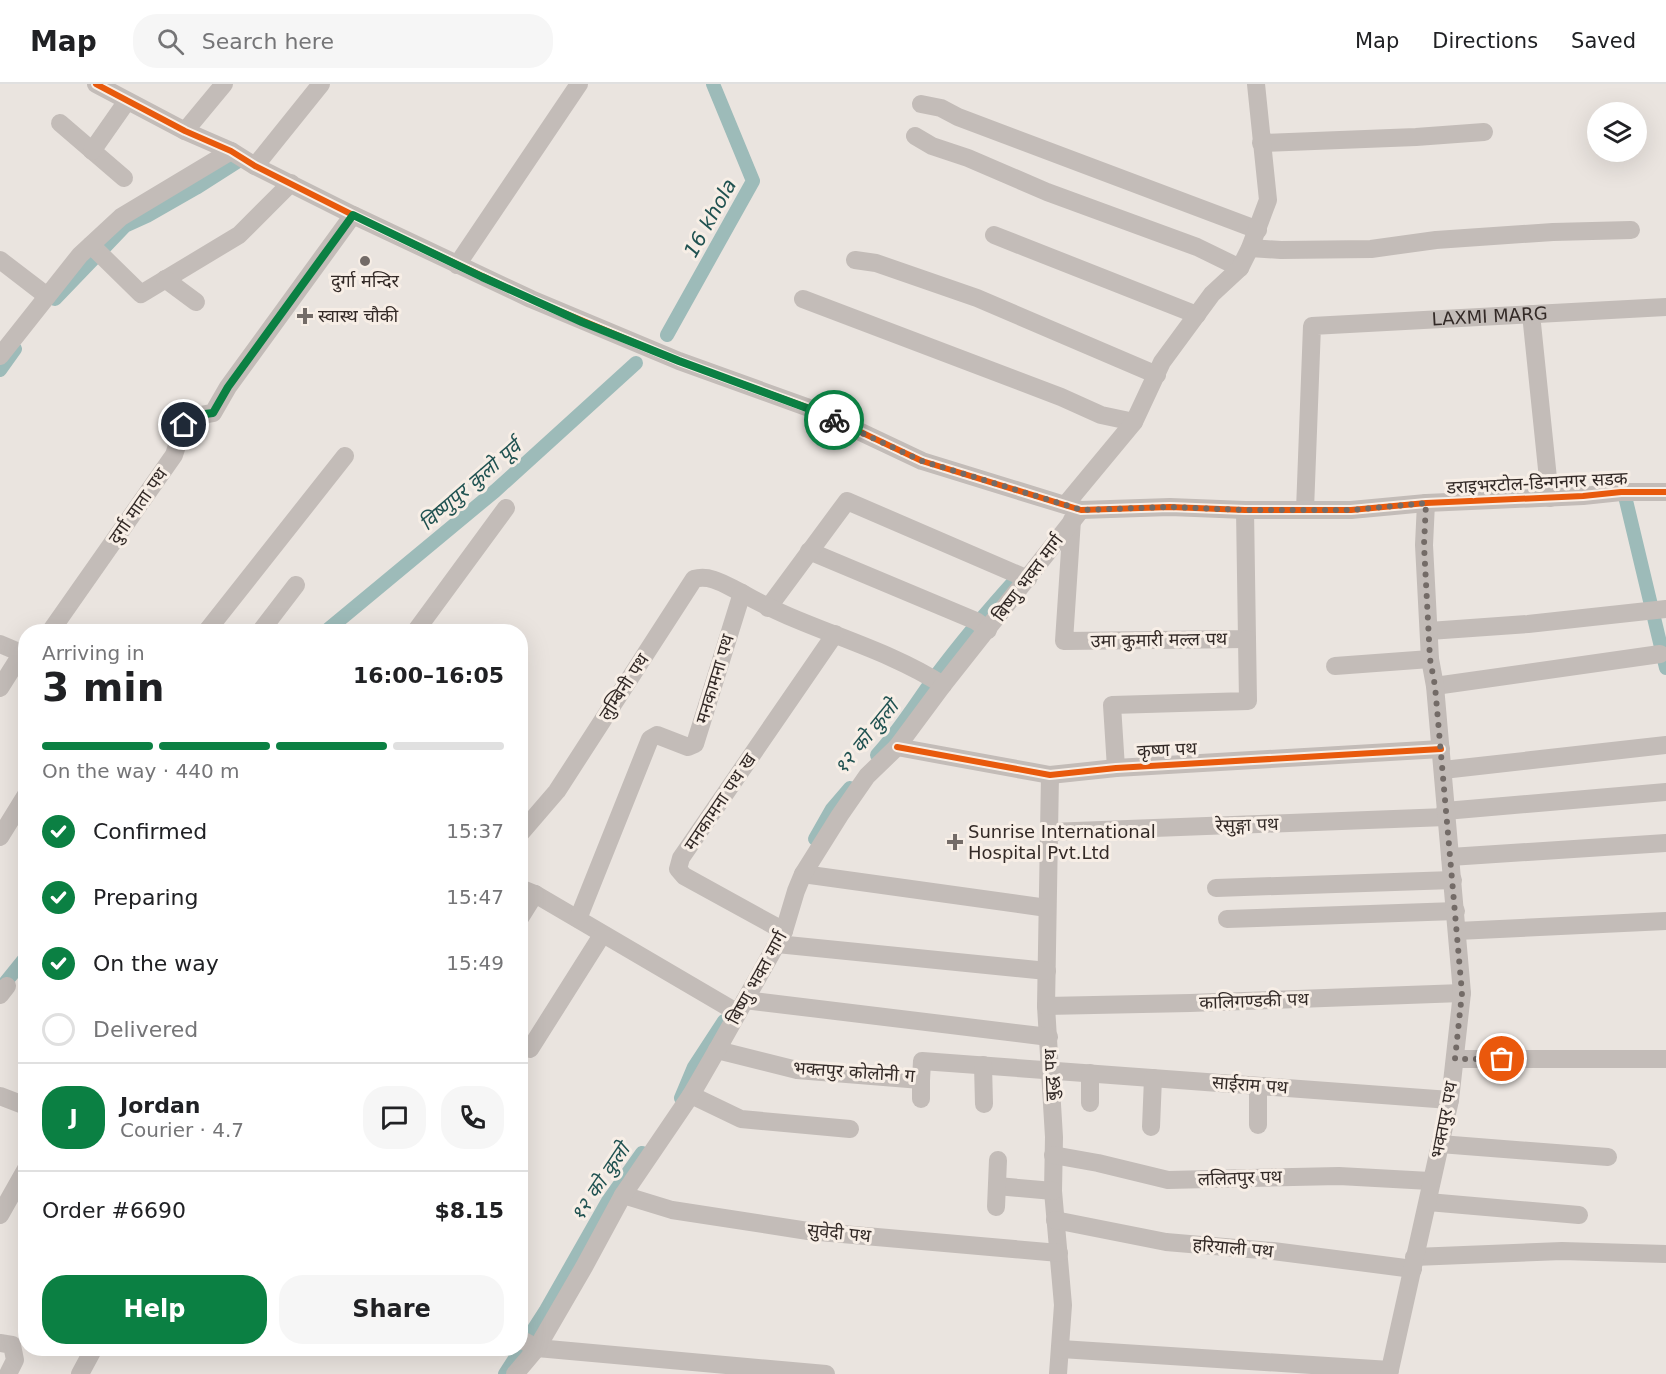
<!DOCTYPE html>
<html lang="en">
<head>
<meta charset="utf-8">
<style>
  body { margin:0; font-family:"DejaVu Sans","Noto Sans Devanagari",sans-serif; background:#f6f6f6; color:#202124; height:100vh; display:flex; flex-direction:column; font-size:22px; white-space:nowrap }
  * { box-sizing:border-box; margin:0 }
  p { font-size:20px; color:#757577 }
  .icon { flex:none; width:33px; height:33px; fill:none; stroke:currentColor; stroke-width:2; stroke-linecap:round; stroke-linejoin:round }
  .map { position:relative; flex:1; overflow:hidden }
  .drawer { position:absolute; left:18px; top:540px; width:510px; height:732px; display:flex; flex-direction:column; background:#fff; border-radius:24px; box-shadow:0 6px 24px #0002 }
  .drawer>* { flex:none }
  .tools { position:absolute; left:1587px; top:18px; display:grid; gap:12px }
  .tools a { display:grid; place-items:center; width:60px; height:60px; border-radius:50%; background:#fff; box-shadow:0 6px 24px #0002; font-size:30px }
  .pin { position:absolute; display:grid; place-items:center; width:51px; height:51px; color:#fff; margin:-26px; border:3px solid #fff; border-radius:50%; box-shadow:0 2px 6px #0007 }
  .courier { position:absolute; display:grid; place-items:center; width:60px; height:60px; margin:-30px; border:4px solid #0b8043; border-radius:50%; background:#fff; color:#222; box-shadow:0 2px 8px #0007 }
  .summary em { font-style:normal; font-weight:600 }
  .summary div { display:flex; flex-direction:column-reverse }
  .summary { display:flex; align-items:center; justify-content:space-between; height:102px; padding:0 24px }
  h1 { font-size:39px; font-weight:600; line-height:45px }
  .bar { display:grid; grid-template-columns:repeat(4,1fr); gap:9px 6px; align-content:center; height:72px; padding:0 24px }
  .bar i { height:8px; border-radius:4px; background:#e0e0e0 }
  .bar .current { background:#0b8043 }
  .bar p { grid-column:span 4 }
  .line { display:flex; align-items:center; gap:15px; padding:0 24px; border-top:2px solid #e0e0e0 }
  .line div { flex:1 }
  .round { display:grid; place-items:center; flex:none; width:63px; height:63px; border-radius:24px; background:#f6f6f6 }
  ol { padding:0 24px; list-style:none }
  li { display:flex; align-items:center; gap:18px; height:66px }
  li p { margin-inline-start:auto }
  li .icon { padding:6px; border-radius:50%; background:#0b8043; color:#fff; stroke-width:4 }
  li:last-child { color:#757577 }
  li i { width:33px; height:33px; border:3px solid #e0e0e0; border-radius:50% }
  .cta { display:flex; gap:12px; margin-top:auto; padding:12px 24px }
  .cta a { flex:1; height:69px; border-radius:24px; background:#0b8043; color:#fff; font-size:24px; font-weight:600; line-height:69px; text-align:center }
  .cta a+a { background:#f6f6f6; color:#202124 }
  header { display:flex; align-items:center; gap:36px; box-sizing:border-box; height:84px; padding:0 30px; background:#fff; border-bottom:2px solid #e0e0e0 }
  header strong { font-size:28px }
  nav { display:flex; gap:33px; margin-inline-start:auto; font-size:21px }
  .search { width:420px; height:54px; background:#f6f6f6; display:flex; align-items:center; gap:15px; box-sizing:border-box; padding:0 21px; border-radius:24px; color:#757577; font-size:22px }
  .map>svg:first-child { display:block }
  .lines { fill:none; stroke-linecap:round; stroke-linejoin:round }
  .canal { stroke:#9dbbb9; stroke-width:14 }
  .minor { stroke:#c3bcb8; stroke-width:18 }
  .cycleway-casing { stroke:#f7eee6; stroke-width:10 }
  .cycleway { stroke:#e8590c; stroke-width:6 }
  .done { stroke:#736b67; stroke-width:6; stroke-dasharray:0 10.8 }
  .route { stroke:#0b8043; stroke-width:8 }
  .poi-dot { fill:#736b67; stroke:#f7eee6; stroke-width:2 }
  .labels { text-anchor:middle; stroke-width:6; stroke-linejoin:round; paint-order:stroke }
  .poi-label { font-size:18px; fill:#332a27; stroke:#f7eee6; text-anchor:start }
  .street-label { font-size:18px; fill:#332a27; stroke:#f7eee6 }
  .water-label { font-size:20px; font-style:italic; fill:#205251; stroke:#f7eee6 }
</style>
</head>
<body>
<header>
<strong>Map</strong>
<div class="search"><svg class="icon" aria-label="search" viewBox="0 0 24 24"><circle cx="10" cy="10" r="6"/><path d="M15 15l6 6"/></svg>Search here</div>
<nav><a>Map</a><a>Directions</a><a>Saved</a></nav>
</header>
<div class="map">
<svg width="1666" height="1290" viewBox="0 0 1666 1290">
  <rect width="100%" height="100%" fill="#eae4df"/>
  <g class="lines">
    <!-- canal -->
    <g class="canal">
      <polyline points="55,215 125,142 147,132 196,104 243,74"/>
      <polyline points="667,251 753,97 713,0"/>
      <polyline points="0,286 15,265"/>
      <polyline points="1624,408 1666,584"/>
      <polyline points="325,548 495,407 636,279"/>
      <path d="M 877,671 C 899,647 916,619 935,593 C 961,558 989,525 1018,493"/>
      <polyline points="815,755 832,725 850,704"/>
      <polyline points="0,905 26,873"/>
      <polyline points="681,1014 694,983 724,937"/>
      <polyline points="505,1290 546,1226 608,1117 642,1069"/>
    </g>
    <!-- minor -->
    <g class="minor">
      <polyline points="96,0 185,47 231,67 255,82 353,131 531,215 679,277 812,325 922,377 1081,426 1170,423 1245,426 1351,426 1426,419 1583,412 1621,408 1666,408"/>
      <polyline points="921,20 941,24 958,33 1258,146"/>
      <polyline points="60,39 124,94"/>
      <polyline points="185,47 224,0"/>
      <polyline points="915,52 932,62 968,74 1047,108 1197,163 1240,184"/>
      <polyline points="1261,59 1416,53 1484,48"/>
      <polyline points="92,67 127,17"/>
      <polyline points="255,82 321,0"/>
      <polyline points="994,151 1197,231"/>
      <polyline points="91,161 141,210 239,151 291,99"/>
      <polyline points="1250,164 1281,166 1371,165 1436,156 1553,148 1631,146"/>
      <polyline points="0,176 47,212"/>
      <polyline points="855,176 876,179 977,214 1157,291"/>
      <polyline points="457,181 579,0"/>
      <polyline points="165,195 196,218"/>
      <polyline points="803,215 1061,313 1101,331 1134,338"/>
      <polyline points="1531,230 1550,414"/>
      <polyline points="0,272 80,171 121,133 231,67"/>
      <polyline points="1066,420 1134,338 1162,278 1212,210 1240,184 1250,164 1268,116 1256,0"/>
      <path id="s1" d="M 1305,426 L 1312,242 L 1666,223"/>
      <polyline points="1072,436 1064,557 1247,555 1245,426"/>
      <polyline points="809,467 976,537 988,546"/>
      <polyline points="768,524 847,417 1028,495"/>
      <polyline points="1429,547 1528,540 1666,525"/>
      <path d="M 50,548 L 174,371 C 183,344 182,333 213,329 L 228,303 L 353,131"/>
      <polyline points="206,548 345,372"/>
      <polyline points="260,548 296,501"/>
      <polyline points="415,548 506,424"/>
      <polyline points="0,560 26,571"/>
      <polyline points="1335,582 1430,575"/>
      <polyline points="1435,602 1660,570"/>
      <polyline points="0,604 22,569"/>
      <polyline points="897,663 1050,691 1116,684 1441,665"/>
      <polyline points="1116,684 1112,621 1248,617 1247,555"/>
      <polyline points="1443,686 1666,661"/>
      <polyline points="1050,691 1046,922 1054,1053 1053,1107 1063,1221 1058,1290"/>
      <polyline points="1445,727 1666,708"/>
      <polyline points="1049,748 1446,733"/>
      <path d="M 520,750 L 557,707 L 694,495 C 711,490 727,502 742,509"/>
      <polyline points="0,753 26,711"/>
      <polyline points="1450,773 1666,759"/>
      <polyline points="803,790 1047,824"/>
      <polyline points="520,804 535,810 738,929"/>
      <polyline points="1216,804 1453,796"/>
      <polyline points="520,834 535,810"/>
      <path d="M 578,835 L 650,655 L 657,651 L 688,663 L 695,660 L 742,509 C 806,546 881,561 943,601"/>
      <polyline points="1227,835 1456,827"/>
      <polyline points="784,847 684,792 678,785 681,774 835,550"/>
      <polyline points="1457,847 1666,837"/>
      <polyline points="777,860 1047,887"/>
      <polyline points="0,911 7,902"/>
      <polyline points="745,916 1049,953"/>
      <polyline points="1046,922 1190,919 1462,909"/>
      <polyline points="530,965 602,851"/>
      <polyline points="717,966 797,986 921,996 922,977 1450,1016"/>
      <polyline points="1455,975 1666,975"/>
      <polyline points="983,981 984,1020"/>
      <polyline points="1090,989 1090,1019"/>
      <polyline points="1258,1002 1258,1041"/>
      <polyline points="691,1011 741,1035 850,1045"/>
      <polyline points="0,1012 26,1022"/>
      <polyline points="921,1015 921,996"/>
      <polyline points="1151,1043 1153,994"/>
      <polyline points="1440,1060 1608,1073"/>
      <polyline points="1053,1071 1098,1079 1168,1096 1339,1092 1430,1097"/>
      <polyline points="997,1102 1053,1107"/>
      <polyline points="623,1111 672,1126 808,1147 1059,1169"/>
      <polyline points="1428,1118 1579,1131"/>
      <polyline points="996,1123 998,1076"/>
      <polyline points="0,1131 26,1085"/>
      <polyline points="1055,1136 1166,1158 1273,1167 1413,1185"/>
      <polyline points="1414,1173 1562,1167 1666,1170"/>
      <polyline points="520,1255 537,1264 826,1290"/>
      <polyline points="0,1259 12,1261 15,1276 8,1290"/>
      <polyline points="1061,1265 1390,1286"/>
      <polyline points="80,1290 94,1264"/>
      <polyline points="515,1290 537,1264 584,1183 623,1111 691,1011 717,966 784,847 796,807 803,790 840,731 867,692 897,663 943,601 1081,426"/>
      <polyline points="1389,1290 1450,1016 1462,909 1435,602 1430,575 1424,461 1426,419"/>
    </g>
    <!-- cycleway casing -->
    <g class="cycleway-casing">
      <g id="cycleway">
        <polyline points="96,0 185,47 231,67 255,82 353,131 531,215 679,277 812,325 922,377 1081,426 1170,423 1245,426 1351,426 1426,419 1583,412 1621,408 1666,408"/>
        <polyline points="897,663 1050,691 1116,684 1441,665"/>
      </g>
    </g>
    <!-- cycleway -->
    <use href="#cycleway" class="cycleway"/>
  </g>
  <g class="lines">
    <!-- done -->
    <polyline class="done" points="834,336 922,377 1082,426 1170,423 1245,426 1351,426 1426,419 1424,461 1430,575 1435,602 1462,909 1455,975 1502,975"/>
    <!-- route -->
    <polyline class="route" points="184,341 197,331 213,329 228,303 353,131 482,193 582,238 679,277 812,326 834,336"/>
  </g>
  <!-- markers -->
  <g class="poi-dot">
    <circle cx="365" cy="177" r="6"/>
    <path d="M302 223h6v6h6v6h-6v6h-6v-6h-6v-6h6z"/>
    <path d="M952 749h6v6h6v6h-6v6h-6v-6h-6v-6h6z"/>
  </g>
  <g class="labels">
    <!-- poi labels -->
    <g class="poi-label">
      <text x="365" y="203" text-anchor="middle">दुर्गा मन्दिर</text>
      <text x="318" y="238">स्वास्थ चौकी</text>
      <text x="968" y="754">Sunrise International<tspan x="968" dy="21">Hospital Pvt.Ltd</tspan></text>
    </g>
    <!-- street labels -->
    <g class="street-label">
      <text dy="6" stroke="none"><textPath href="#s1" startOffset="362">LAXMI MARG</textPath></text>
      <text transform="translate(1537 399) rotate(-3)" y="6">डराइभरटोल-डिन्गनगर सडक</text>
      <text transform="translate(138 422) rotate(-55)" y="6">दुर्गा माता पथ</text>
      <text transform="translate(1028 494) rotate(-53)" y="6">बिष्णु भक्त मार्ग</text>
      <text transform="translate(1159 556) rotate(-1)" y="6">उमा कुमारी मल्ल पथ</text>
      <text transform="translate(715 595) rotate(-73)" y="6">मनकामना पथ</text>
      <text transform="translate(624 603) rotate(-57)" y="6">लुम्बिनी पथ</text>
      <text transform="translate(1167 666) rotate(-3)" y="6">कृष्ण पथ</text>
      <text transform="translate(720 718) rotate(-56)" y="6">मनकामना पथ ख</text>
      <text transform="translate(1247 741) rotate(-2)" y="6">रेसुङ्गा पथ</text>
      <text transform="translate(757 894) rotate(-61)" y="6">बिष्णु भक्त मार्ग</text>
      <text transform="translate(1254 917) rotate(-2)" y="6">कालिगण्डकी पथ</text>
      <text transform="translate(854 988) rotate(4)" y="6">भक्तपुर कोलोनी ग</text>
      <text transform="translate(1051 991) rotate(-92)" y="6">बुद्ध पथ</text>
      <text transform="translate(1250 1001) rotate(4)" y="6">साईराम पथ</text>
      <text transform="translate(1444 1036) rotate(-79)" y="6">भक्तपुर पथ</text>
      <text transform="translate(1240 1094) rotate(-2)" y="6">ललितपुर पथ</text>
      <text transform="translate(839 1149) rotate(6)" y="6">सुवेदी पथ</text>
      <text transform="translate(1233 1164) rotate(5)" y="6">हरियाली पथ</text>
    </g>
    <!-- water labels -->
    <g class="water-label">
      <text transform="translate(710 134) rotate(-61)" y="7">16 khola</text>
      <text transform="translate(470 401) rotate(-41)" y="7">विष्णुपुर कुलो पूर्व</text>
      <text transform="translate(866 653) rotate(-51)" y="7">१२ को कुलो</text>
      <text transform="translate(600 1098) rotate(-56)" y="7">१२ को कुलो</text>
    </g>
  </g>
</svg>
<div class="tools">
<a><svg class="icon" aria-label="layers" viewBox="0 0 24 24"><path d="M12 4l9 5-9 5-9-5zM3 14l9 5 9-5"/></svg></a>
</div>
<div class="pin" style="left:1502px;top:975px;background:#ea580c"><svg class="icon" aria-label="bag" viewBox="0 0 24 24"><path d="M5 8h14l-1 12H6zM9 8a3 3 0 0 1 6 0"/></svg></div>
<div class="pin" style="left:184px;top:341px;background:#1f2937"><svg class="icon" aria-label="home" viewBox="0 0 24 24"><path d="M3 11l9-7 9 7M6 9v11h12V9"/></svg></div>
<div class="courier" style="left:834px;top:336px"><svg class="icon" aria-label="bike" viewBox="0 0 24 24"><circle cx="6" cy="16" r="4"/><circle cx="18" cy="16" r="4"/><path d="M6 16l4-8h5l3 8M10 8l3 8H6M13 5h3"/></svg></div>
<section class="drawer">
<div class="summary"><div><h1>3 min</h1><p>Arriving in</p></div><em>16:00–16:05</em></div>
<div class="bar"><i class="current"></i><i class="current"></i><i class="current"></i><i></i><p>On the way · 440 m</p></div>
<ol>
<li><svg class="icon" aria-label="check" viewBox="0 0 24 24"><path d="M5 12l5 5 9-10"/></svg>Confirmed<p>15:37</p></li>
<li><svg class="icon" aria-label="check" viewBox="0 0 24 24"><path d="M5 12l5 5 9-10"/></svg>Preparing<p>15:47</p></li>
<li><svg class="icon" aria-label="check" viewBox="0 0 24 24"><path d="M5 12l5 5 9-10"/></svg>On the way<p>15:49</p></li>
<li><i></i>Delivered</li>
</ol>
<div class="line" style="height:108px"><b class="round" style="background:#0b8043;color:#fff">J</b><div><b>Jordan</b><p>Courier · 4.7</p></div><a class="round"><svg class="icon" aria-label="chat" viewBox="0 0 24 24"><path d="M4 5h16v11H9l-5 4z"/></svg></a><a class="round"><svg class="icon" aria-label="phone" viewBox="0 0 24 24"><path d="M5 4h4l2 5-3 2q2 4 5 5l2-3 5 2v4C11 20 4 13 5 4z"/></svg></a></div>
<div class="line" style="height:78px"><div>Order #6690</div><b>$8.15</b></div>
<div class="cta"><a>Help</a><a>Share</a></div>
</section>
</div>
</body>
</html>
